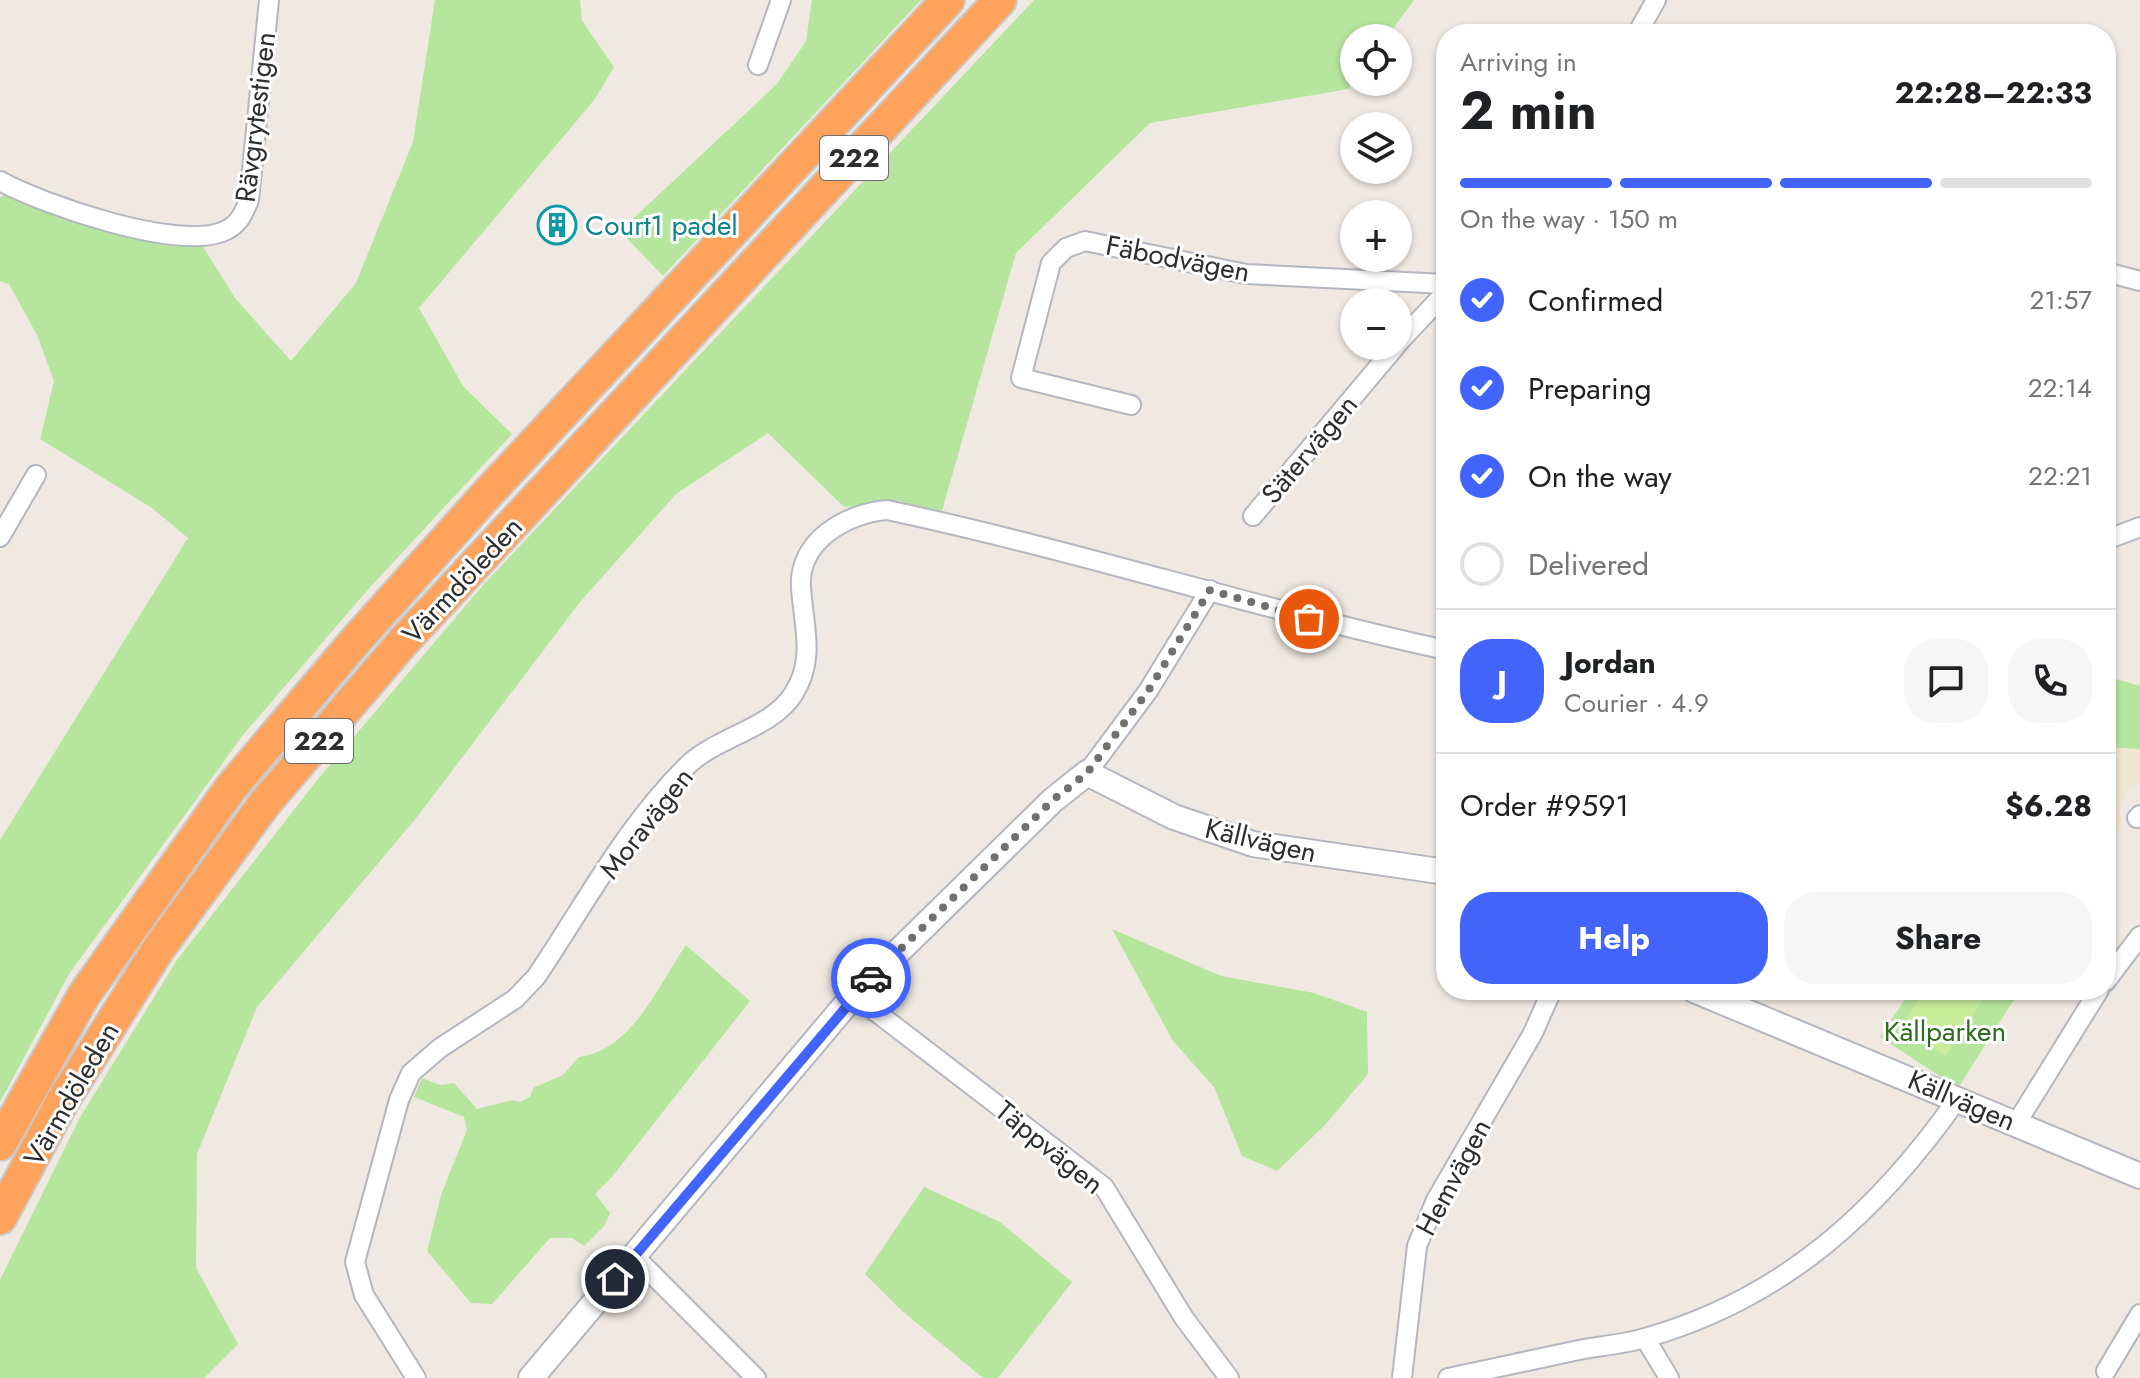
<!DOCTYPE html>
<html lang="en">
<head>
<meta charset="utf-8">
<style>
  body { margin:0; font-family:Jost,sans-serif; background:#f6f6f6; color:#202124; height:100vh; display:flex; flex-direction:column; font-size:30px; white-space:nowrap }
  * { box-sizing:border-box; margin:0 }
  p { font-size:26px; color:#757577 }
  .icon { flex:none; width:44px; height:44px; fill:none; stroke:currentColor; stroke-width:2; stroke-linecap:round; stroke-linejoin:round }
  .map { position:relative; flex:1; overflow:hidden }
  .sheet { position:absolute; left:1436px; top:24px; width:680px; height:976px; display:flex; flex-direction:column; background:#fff; border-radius:32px; box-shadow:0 2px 6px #0004 }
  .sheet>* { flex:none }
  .controls { position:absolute; left:1340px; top:24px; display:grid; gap:16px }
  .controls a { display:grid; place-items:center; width:72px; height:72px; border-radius:50%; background:#fff; box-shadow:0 2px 6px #0004; font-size:40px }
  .pin { position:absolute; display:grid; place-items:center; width:68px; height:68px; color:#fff; margin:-34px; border:4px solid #fff; border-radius:50%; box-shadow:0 2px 8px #0007 }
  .courier { position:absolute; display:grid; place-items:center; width:80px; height:80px; margin:-40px; border:6px solid #4264fb; border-radius:50%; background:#fff; color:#222; box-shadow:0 2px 10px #0007 }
  .summary em { font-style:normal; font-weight:700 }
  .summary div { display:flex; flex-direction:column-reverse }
  .summary { display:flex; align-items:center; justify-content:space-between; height:136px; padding:0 24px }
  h1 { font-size:52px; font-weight:700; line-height:60px }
  .bar { display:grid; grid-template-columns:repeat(4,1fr); gap:12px 8px; align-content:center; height:96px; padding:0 24px }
  .bar i { height:10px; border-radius:6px; background:#e0e0e0 }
  .bar .on { background:#4264fb }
  .bar p { grid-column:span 4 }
  .line { display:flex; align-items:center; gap:20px; padding:0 24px; border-top:2px solid #e0e0e0 }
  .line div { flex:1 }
  .round { display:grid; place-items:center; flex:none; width:84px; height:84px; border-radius:32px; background:#f6f6f6 }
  ol { padding:0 24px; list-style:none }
  li { display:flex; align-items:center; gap:24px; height:88px }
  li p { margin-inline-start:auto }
  li .icon { padding:8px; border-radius:50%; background:#4264fb; color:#fff; stroke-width:4 }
  li:last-child { color:#757577 }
  li i { width:44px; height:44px; border:4px solid #e0e0e0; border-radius:50% }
  .button { display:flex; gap:16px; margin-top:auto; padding:16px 24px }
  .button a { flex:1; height:92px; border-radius:32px; background:#4264fb; color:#fff; font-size:32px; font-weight:700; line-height:92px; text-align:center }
  .button a+a { background:#f6f6f6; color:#202124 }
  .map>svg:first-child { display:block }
  .education { fill:#f0e6d1 }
  .green { fill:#b6e59e }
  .pitch { fill:#c9ec9a }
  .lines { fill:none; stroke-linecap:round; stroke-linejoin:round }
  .street-casing { stroke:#b4b7c1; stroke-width:22 }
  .secondary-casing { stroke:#b4b7c1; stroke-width:28 }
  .highway-casing { stroke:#c9c9c9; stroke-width:36 }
  .street { stroke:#fff; stroke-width:18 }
  .secondary { stroke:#fff; stroke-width:24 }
  .highway { stroke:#ffa35c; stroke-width:32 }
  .done { stroke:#726f6d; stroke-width:8; stroke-dasharray:0 14.4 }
  .route { stroke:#4264fb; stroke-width:10 }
  .labels { text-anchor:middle; stroke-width:6; stroke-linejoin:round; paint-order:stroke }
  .shield { fill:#fff; stroke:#6d6d6d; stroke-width:2 }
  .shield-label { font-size:26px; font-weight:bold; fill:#2e2e2e }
  .street-label { font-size:28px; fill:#2e2e2e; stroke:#fff }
  .culture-label { font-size:28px; fill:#0d838f; stroke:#fff; text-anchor:start }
  .park-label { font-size:28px; fill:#2c6e1b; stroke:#fff }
</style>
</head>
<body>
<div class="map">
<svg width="2140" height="1378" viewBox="0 0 2140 1378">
  <rect width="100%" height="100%" fill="#efe9e1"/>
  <!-- education -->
  <polygon class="education" points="2106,747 2140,749 2140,781 2129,788 2122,802 2119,814 2124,822 2106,850"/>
  <!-- green -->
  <g class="green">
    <polygon points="435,0 580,0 582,21 614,67 595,99 419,308 463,386 512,434 364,594 243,735 69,974 0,1102 0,840 188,538 152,508 40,439 54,381 37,335 9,284 0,281 0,198 6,193 202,245 235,298 291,361 356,283 413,142"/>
    <polygon points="812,0 921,0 663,276 620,231 777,84 806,41"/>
    <polygon points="1034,0 1414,0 1386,38 1354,38 1354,81 1348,89 1150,123 1016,253 941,514 900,501 844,507 768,433 676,494 580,602 417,817 257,1007 197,1154 196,1268 238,1344 204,1378 0,1378 0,1280 79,1119 177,960 318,779 485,583"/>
    <polygon points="2106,676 2140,686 2140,749 2106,747"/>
    <polygon points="1112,929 1221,976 1314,993 1367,1012 1368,1074 1325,1125 1277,1171 1242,1156 1214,1087 1173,1041"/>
    <path d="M 686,945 L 750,1001 L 611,1178 L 595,1194 L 610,1213 L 605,1225 L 584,1246 L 572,1238 L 550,1238 L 492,1304 L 471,1303 L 427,1251 L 441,1195 L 467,1130 L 464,1117 L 414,1097 L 422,1078 L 440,1085 L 454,1083 L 477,1109 L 513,1100 L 520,1102 L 530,1097 L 533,1088 L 563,1075 L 579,1057 C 633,1050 658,985 686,945 Z"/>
    <polygon points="1911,990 2020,990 1958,1088 1880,1037"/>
    <polygon points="924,1187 1000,1222 1072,1282 998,1378 983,1378 900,1309 865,1274"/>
  </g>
  <!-- pitch -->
  <polygon class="pitch" points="1925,990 1989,990 1946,1056 1901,1027"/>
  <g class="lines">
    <!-- street casing -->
    <g class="street-casing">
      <g id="street">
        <polyline points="1637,34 1656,0"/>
        <polyline points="758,65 781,0"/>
        <path d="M 0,181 C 44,205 175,250 222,232 C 238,226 243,215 249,200 L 269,0"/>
        <polyline points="2106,272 2140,281"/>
        <polyline points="1398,343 1446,292"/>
        <polyline points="1131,405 1021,378 1051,263 1066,248 1085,241 1246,274 1446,284"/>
        <polyline points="1253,516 1396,346"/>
        <polyline points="0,537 36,475"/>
        <polyline points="2106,540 2140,527"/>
        <polyline points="1087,773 1148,691 1210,590"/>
        <polyline points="2137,818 2140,815"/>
        <polyline points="2106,981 2140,936"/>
        <polyline points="854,995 1104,1187 1184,1318 1229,1378"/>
        <polyline points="2016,1124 2099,990"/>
        <polyline points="635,1257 756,1378"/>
        <polyline points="1645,1338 1669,1378"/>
        <polyline points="2106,1371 2140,1314"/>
        <path d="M 416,1378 L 364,1295 L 355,1262 L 399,1100 L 411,1073 L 440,1048 L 515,999 L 536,977 C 584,906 627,824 689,764 C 719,736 773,728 794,693 C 816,658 803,624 801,587 C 798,540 848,513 887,510 C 1075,550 1258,609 1446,650"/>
        <polyline points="1402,1378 1417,1246 1436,1200 1533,1033 1552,990"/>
        <path d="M 1448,1378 C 1492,1369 1535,1359 1579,1350 C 1601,1346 1624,1344 1645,1338 C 1783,1299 1878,1212 1958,1098"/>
      </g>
    </g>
    <!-- secondary casing -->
    <g class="secondary-casing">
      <g id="secondary">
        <polyline points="1694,990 2140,1176"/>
        <polyline points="531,1378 854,995 1053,800 1087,773 1174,817 1253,844 1446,872"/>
      </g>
    </g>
    <!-- highway casing -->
    <g class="highway-casing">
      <g id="highway">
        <polyline points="0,1144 84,995 230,789 357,639 488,493 948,0"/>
        <polyline points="0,1218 62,1102 159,948 265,803 403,642 1000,0"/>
      </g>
    </g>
    <!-- street -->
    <use href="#street" class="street"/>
    <!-- secondary -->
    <use href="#secondary" class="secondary"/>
    <!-- highway -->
    <use href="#highway" class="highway"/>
  </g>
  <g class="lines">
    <!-- done -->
    <polyline class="done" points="871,978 1053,800 1087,773 1148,691 1210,590 1309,619"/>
    <!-- route -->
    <polyline class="route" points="615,1279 871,978"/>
  </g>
  <!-- icons -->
  <defs>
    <g id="building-ring" transform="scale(2)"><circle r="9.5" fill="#fff" stroke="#0f9aa8" stroke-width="1.5"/><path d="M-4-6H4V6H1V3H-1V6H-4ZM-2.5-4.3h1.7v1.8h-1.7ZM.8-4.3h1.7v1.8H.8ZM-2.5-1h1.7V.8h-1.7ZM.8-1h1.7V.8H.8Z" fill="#0f9aa8"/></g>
  </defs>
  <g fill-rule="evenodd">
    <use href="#building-ring" x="557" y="225"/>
  </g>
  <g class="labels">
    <!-- shield labels -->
    <g class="shield">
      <rect x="820" y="136" width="68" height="44" rx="6"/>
      <rect x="285" y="719" width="68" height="44" rx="6"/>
    </g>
    <g class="shield-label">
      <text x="854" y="167">222</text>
      <text x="319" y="750">222</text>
    </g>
    <!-- street labels -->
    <g class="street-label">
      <text transform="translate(255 117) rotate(-83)" y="10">Rävgrytestigen</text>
      <text transform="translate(1178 258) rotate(11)" y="10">Fäbodvägen</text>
      <text transform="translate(1309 449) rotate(-50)" y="10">Sätervägen</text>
      <text transform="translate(462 580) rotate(-47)" y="10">Värmdöleden</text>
      <text transform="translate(646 823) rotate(-52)" y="10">Moravägen</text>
      <text transform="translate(1261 840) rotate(13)" y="10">Källvägen</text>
      <text transform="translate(71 1094) rotate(-60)" y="10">Värmdöleden</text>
      <text transform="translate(1962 1100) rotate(23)" y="10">Källvägen</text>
      <text transform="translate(1050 1147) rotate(39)" y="10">Täppvägen</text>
      <text transform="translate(1453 1177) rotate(-62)" y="10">Hemvägen</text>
    </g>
    <!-- culture labels -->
    <g class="culture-label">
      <text x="585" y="235">Court1 padel</text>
    </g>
    <!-- park labels -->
    <g class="park-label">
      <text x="1945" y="1041">Källparken</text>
    </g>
  </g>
</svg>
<div class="controls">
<a><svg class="icon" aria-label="locate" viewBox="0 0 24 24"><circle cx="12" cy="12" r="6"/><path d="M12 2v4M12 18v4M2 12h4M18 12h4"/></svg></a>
<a><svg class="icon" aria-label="layers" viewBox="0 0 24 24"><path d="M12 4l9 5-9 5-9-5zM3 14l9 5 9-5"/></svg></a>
<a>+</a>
<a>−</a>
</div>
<div class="pin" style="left:1309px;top:619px;background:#ea580c"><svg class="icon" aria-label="bag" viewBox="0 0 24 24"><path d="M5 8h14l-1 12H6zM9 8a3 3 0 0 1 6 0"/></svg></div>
<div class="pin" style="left:615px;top:1279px;background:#1f2937"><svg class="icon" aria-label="home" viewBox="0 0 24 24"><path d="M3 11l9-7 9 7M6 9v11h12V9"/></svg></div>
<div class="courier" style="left:871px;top:978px"><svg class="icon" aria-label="car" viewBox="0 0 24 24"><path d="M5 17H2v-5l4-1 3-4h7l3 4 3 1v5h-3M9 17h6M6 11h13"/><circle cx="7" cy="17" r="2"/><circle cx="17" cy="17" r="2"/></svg></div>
<section class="sheet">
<div class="summary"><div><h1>2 min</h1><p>Arriving in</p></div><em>22:28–22:33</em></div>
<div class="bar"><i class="on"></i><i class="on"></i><i class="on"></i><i></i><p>On the way · 150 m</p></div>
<ol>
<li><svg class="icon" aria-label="check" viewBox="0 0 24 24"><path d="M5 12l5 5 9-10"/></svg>Confirmed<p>21:57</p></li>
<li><svg class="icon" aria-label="check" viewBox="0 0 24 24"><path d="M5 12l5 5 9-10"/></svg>Preparing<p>22:14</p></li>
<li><svg class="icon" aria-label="check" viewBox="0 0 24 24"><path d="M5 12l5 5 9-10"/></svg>On the way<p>22:21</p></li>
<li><i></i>Delivered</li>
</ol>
<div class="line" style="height:144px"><b class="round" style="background:#4264fb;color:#fff">J</b><div><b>Jordan</b><p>Courier · 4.9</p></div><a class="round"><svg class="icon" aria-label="chat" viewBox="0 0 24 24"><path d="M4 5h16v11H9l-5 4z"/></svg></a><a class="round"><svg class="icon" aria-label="phone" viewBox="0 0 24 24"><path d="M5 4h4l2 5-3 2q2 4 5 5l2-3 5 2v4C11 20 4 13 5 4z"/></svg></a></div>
<div class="line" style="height:104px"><div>Order #9591</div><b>$6.28</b></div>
<div class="button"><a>Help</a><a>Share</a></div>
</section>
</div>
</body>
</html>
